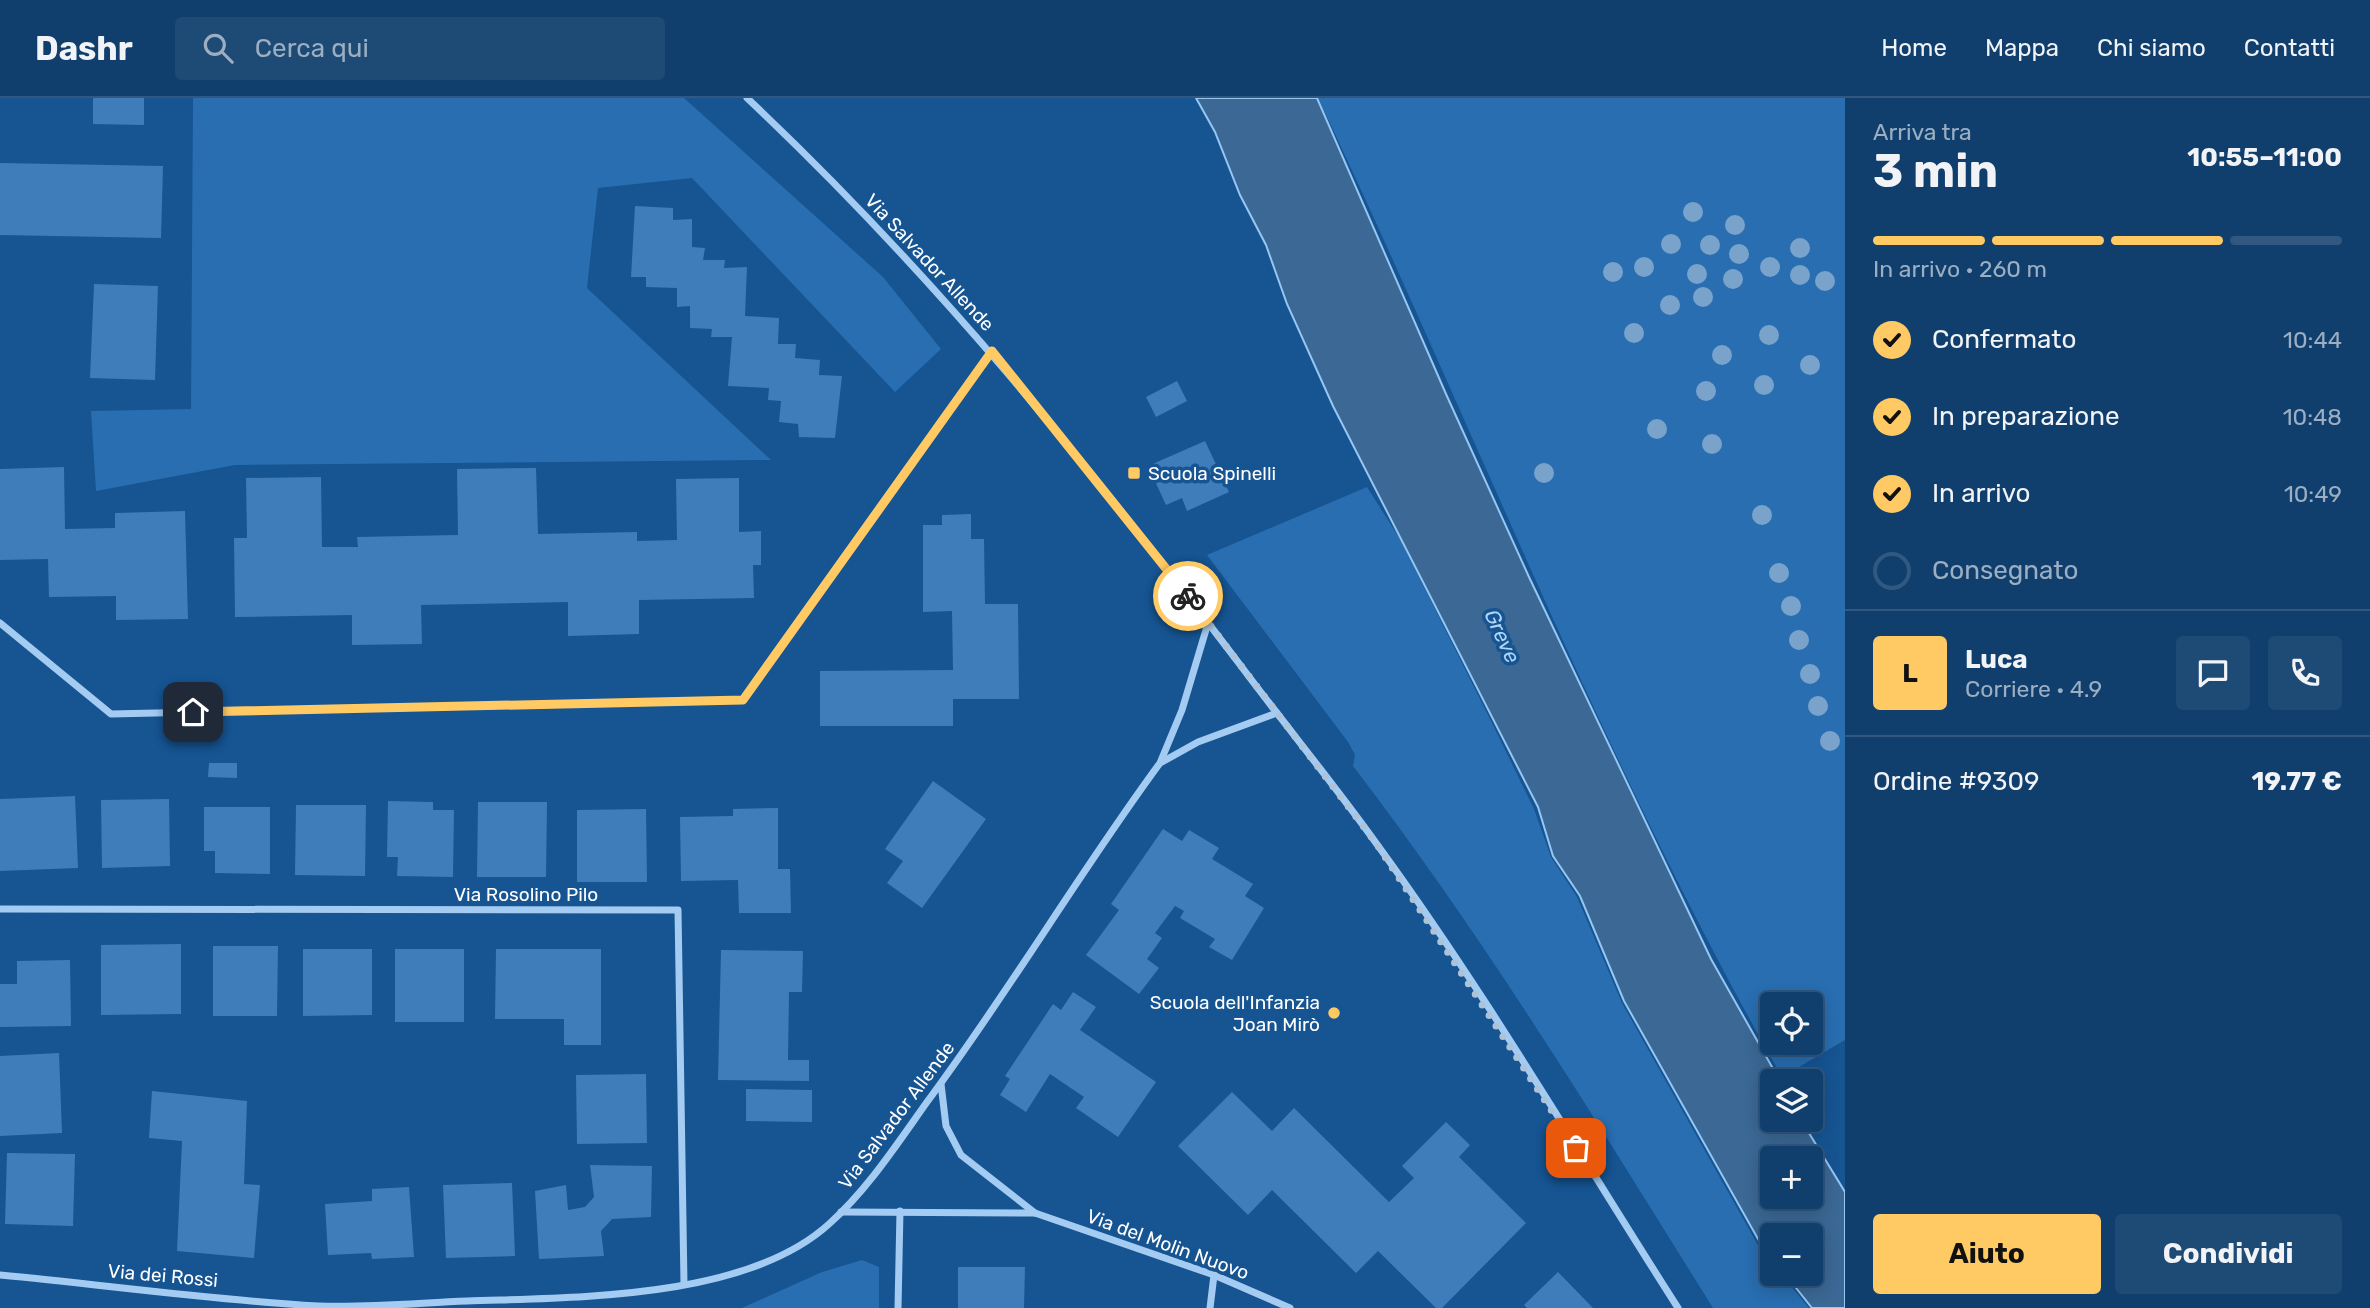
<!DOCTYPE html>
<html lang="it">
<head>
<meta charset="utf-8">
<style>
  body { margin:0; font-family:Rubik,sans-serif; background:#1e4a76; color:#f1f3f6; height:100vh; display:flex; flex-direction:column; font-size:26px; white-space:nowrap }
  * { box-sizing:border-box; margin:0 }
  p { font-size:23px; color:#9cafc2 }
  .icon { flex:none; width:38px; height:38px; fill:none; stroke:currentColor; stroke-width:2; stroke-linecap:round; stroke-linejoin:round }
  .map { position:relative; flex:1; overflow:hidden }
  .panel { display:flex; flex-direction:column; background:#103f6e; width:525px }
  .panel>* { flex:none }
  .controls { position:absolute; left:1760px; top:894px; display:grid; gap:14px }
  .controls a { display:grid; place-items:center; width:63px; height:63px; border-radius:7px; background:#103f6e; box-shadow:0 4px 18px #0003,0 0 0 2px #305881; font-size:35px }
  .pin { position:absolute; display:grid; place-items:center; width:60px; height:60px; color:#fff; margin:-30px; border-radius:14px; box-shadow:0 4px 10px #0006 }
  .courier { position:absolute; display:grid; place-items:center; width:70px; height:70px; margin:-35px; border:5px solid #ffc964; border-radius:50%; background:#fff; color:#222; box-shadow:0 2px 9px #0007 }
  .head em { font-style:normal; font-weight:700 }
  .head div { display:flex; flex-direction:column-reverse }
  .head { display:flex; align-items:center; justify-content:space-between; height:119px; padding:0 28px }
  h1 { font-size:46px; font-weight:700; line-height:52px }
  .bar { display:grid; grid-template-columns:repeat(4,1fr); gap:10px 7px; align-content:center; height:84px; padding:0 28px }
  .bar i { height:9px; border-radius:5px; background:#305881 }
  .bar .current { background:#ffc964 }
  .bar p { grid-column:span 4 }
  .line { display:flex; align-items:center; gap:18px; padding:0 28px; border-top:2px solid #305881 }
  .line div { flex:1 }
  .round { display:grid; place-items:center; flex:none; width:74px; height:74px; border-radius:7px; background:#1e4a76 }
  ol { padding:0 28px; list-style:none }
  li { display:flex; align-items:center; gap:21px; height:77px }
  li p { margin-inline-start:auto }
  li .icon { padding:7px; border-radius:50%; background:#ffc964; color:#111; stroke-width:4 }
  li:last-child { color:#9cafc2 }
  li i { width:38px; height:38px; border:4px solid #305881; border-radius:50% }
  .cta { display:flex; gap:14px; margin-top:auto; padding:14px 28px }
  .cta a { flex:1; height:80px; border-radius:7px; background:#ffc964; color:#111; font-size:28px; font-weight:700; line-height:80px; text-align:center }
  .cta a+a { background:#1e4a76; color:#f1f3f6 }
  header { display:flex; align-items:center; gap:42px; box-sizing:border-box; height:98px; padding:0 35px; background:#103f6e; border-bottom:2px solid #305881 }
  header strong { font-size:33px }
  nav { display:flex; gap:38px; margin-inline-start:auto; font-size:24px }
  .search { width:490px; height:63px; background:#1e4a76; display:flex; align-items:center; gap:18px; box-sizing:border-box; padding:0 24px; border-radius:7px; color:#9cafc2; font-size:26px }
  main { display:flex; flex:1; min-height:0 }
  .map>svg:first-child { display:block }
  .green { fill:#286eb1; fill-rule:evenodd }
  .water { fill:#3b6895; stroke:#96c7f3; stroke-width:2; fill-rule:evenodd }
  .building { fill:#3e7dba }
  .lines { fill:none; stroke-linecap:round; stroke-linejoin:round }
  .minor { stroke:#a4cbf1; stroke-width:7 }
  .tree { fill:#7aa3cc }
  .done { stroke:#adc3d9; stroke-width:7; stroke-dasharray:0 12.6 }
  .route { stroke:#ffc964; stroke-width:9 }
  .poi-dot { fill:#ffc964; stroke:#165492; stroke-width:2.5 }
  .labels { text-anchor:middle; stroke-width:7; stroke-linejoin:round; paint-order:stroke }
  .street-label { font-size:19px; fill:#fff; stroke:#165492 }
  .poi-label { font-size:19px; fill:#fff; stroke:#165492; text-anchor:start }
  .water-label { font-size:21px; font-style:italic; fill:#b0d5f8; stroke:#165492 }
</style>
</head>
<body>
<header>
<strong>Dashr</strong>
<div class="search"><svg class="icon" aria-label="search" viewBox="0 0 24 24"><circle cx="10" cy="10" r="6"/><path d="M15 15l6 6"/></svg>Cerca qui</div>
<nav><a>Home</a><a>Mappa</a><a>Chi siamo</a><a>Contatti</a></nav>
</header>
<main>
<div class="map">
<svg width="1845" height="1210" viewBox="0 0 1845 1210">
  <rect width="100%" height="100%" fill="#165492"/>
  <!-- green -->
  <g class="green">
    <polygon points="193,0 684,0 883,179 941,251 895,294 692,80 598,90 587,190 771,362 235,367 96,393 91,313 191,311"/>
    <path d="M 1318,0 L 1845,0 L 1845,942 L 1782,979 C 1603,665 1473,326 1318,0 ZM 1811,906 L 1811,945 L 1773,945 L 1773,906 Z"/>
    <path d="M 1367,389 L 1400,441 L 1492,625 L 1534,711 L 1551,759 L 1577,799 L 1622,905 L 1764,1158 L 1773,1167 L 1773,1176 L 1781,1176 L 1809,1210 L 1713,1210 C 1598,1026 1485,840 1353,668 L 1355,657 L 1348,644 L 1207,457 Z"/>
    <polygon points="862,1162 879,1169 879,1210 742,1210 822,1174"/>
  </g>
  <!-- water -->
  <path class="water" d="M 1196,0 L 1317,0 L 1446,296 L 1529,479 L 1711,861 L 1780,983 L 1773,984 L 1773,1022 L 1801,1022 L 1845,1094 L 1845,1210 L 1812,1210 L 1785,1176 L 1811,1176 L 1811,1138 L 1773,1138 L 1773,1163 L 1767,1157 L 1624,903 L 1580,798 L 1553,758 L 1538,709 L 1333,308 L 1287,206 L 1266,147 L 1240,97 L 1215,34 ZM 1773,1060 L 1811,1060 L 1811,1099 L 1773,1099 Z"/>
  <!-- building -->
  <g class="building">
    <polygon points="93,0 144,0 144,27 93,26"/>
    <polygon points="0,65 163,68 161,140 0,137"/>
    <polygon points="635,108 673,110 673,122 692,121 692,149 705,150 703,162 725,162 724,170 747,169 745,218 779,220 778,246 796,246 795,260 820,262 819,277 842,278 835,340 799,339 798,326 779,324 781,303 768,302 769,290 728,288 732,239 711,239 712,231 690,230 690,208 677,209 677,190 646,189 646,179 631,179"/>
    <polygon points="94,186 158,188 155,282 90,280"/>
    <polygon points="1177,283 1187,303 1156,319 1146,299"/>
    <polygon points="1205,343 1229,394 1187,413 1182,400 1166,407 1148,368"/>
    <polygon points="64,369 65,431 115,430 115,415 185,413 188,521 116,522 116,498 49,499 48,461 0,462 0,371"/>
    <polygon points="536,370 538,436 637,434 637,443 677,442 676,381 739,380 739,434 761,433 761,467 753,467 754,500 639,502 639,536 568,538 568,504 421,507 422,546 352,547 352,517 235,519 234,440 247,440 246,380 321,379 322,449 358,449 357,439 458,437 457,371"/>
    <polygon points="971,416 971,441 984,441 985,506 1018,506 1019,601 953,601 953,628 820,628 820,573 953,572 952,513 923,514 923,427 942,427 942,417"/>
    <polygon points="209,665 237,665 237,680 208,679"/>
    <polygon points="933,683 986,721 922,810 887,785 903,763 885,751"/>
    <polygon points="75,698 78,770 0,773 0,701"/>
    <polygon points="169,701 170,768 102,770 101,702"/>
    <polygon points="388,703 433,704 433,712 454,712 453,779 397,778 398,759 387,759"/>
    <polygon points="478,704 547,704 546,779 477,779"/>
    <polygon points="296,707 366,707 365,778 295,777"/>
    <polygon points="204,709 270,709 270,776 215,775 215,753 204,753"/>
    <polygon points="778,710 778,771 790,771 791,815 739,815 738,782 681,783 680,719 733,718 733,711"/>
    <polygon points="646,711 647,784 577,784 577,712"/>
    <polygon points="1163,731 1182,743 1189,732 1219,750 1212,761 1253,786 1245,798 1264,810 1232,862 1209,849 1215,841 1180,820 1184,813 1175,808 1155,835 1162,840 1147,861 1159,870 1139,896 1086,857 1119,812 1111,806"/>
    <polygon points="181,846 181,916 101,917 101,847"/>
    <polygon points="213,848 278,848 277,918 213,918"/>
    <polygon points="303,851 372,851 372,917 303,918"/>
    <rect x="395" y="851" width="69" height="73"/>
    <polygon points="496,851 601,851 601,947 564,947 564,921 495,921"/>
    <polygon points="721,852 803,853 802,894 789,894 788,962 809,962 809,983 718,982"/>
    <polygon points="70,862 71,928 0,929 0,886 17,886 17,863"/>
    <polygon points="1073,894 1096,909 1080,932 1156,984 1118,1039 1076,1010 1084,999 1050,976 1026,1014 1000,997 1010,981 1005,978 1053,906 1061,912"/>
    <polygon points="59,955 62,1035 0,1038 0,958"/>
    <polygon points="646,976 647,1045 577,1046 576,977"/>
    <polygon points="746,991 812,992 812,1024 746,1023"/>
    <polygon points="152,993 247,1003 244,1086 260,1087 254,1160 177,1153 182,1043 149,1040"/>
    <polygon points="1232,994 1272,1033 1294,1010 1389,1104 1414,1080 1402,1068 1446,1024 1470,1047 1459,1059 1526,1125 1442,1210 1436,1210 1378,1153 1356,1175 1272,1092 1248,1117 1178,1048"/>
    <polygon points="7,1055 75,1056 73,1128 5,1126"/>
    <polygon points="590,1067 652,1068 651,1119 612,1121 601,1133 604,1158 539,1161 535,1093 566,1087 568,1112 585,1109 594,1099"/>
    <polygon points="512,1085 515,1158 446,1160 443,1087"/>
    <polygon points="409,1089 414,1159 372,1161 371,1155 328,1157 325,1106 372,1103 372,1091"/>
    <polygon points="958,1169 1025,1169 1024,1210 958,1210"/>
    <polygon points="1558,1174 1593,1210 1527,1210 1524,1207"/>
  </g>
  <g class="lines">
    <!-- minor -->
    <g class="minor">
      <path d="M 747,0 C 934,176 1086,364 1241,568 C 1285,627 1333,685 1376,745 C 1485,894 1579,1055 1678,1210"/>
      <polyline points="0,525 111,616 743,602 992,253"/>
      <polyline points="1162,664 1198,644 1277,615"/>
      <polyline points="0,811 678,812 684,1186"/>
      <polyline points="941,986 946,1028 961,1057 1035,1115"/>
      <polyline points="841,1114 1035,1115 1214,1177 1290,1210"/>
      <path d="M 0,1177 C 106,1187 212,1202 318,1208 C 368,1210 418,1205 467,1203 C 575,1199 745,1202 829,1126 C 868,1091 897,1046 927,1004 C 1009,894 1079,775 1160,665 L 1182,612 L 1208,525"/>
      <polyline points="898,1210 900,1113"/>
      <polyline points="1210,1210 1214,1177"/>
    </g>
  </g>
  <!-- trees -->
  <g class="tree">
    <circle cx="1693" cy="114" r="10"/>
    <circle cx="1735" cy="127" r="10"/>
    <circle cx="1671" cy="146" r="10"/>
    <circle cx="1710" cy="147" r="10"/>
    <circle cx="1800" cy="150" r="10"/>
    <circle cx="1739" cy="156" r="10"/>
    <circle cx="1644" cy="169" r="10"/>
    <circle cx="1770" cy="169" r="10"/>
    <circle cx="1613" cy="174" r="10"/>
    <circle cx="1697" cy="176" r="10"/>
    <circle cx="1800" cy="177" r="10"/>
    <circle cx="1733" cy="181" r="10"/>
    <circle cx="1825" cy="183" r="10"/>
    <circle cx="1703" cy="199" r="10"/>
    <circle cx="1670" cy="207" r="10"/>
    <circle cx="1634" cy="235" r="10"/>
    <circle cx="1769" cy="237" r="10"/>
    <circle cx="1722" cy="257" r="10"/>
    <circle cx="1810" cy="267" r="10"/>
    <circle cx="1764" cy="287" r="10"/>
    <circle cx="1706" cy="293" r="10"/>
    <circle cx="1657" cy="331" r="10"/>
    <circle cx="1712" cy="346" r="10"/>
    <circle cx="1544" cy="375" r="10"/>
    <circle cx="1762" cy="417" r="10"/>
    <circle cx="1779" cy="475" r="10"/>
    <circle cx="1791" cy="508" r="10"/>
    <circle cx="1799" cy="542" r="10"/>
    <circle cx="1810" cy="576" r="10"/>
    <circle cx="1818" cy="608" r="10"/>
    <circle cx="1830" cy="643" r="10"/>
  </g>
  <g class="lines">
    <!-- done -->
    <polyline class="done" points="1188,498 1376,745 1576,1050"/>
    <!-- route -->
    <polyline class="route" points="193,614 743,602 992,253 1188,498"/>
  </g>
  <!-- markers -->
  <g class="poi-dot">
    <rect x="1127" y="368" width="14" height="14" rx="3.5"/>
    <circle cx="1334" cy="915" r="7"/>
  </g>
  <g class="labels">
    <!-- street labels -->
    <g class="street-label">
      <text transform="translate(930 164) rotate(47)" y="7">Via Salvador Allende</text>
      <text x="526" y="803">Via Rosolino Pilo</text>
      <text transform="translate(896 1017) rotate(-53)" y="7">Via Salvador Allende</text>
      <text transform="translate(1168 1146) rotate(20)" y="7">Via del Molin Nuovo</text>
      <text transform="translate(163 1177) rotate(5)" y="7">Via dei Rossi</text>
    </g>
    <!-- poi labels -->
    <g class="poi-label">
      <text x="1148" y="382">Scuola Spinelli</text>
      <text x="1320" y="911" text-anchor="end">Scuola dell'Infanzia<tspan x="1320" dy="22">Joan Mirò</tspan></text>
    </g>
    <!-- water labels -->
    <g class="water-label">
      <text transform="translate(1502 538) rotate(65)" y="7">Greve</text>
    </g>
  </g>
</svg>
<div class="controls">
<a><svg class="icon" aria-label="locate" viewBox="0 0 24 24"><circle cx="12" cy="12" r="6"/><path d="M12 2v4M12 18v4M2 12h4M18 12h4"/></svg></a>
<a><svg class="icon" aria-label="layers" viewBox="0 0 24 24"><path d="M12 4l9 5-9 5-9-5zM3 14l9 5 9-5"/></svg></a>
<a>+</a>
<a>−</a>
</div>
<div class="pin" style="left:1576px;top:1050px;background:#ea580c"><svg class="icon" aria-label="bag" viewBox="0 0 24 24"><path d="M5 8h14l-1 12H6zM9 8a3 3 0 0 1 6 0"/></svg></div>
<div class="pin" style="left:193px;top:614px;background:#1f2937"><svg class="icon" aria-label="home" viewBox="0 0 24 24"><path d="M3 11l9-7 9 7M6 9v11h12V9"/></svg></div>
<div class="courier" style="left:1188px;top:498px"><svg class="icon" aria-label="bike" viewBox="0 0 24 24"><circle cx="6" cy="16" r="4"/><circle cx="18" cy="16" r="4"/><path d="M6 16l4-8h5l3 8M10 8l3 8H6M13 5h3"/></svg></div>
</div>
<section class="panel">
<div class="head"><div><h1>3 min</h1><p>Arriva tra</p></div><em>10:55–11:00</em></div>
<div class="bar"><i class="current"></i><i class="current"></i><i class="current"></i><i></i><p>In arrivo · 260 m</p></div>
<ol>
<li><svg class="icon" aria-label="check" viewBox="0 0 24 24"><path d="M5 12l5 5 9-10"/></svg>Confermato<p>10:44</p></li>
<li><svg class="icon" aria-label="check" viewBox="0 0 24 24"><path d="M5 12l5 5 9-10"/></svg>In preparazione<p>10:48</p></li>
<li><svg class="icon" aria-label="check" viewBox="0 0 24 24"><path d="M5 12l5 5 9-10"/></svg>In arrivo<p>10:49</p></li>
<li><i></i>Consegnato</li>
</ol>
<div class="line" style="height:126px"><b class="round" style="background:#ffc964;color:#111">L</b><div><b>Luca</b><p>Corriere · 4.9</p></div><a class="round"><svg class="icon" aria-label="chat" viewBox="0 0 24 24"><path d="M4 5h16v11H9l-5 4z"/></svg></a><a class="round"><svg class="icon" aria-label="phone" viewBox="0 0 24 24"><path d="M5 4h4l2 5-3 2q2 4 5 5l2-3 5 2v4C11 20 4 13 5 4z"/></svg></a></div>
<div class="line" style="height:91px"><div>Ordine #9309</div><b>19.77 €</b></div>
<div class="cta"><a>Aiuto</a><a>Condividi</a></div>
</section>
</main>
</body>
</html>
